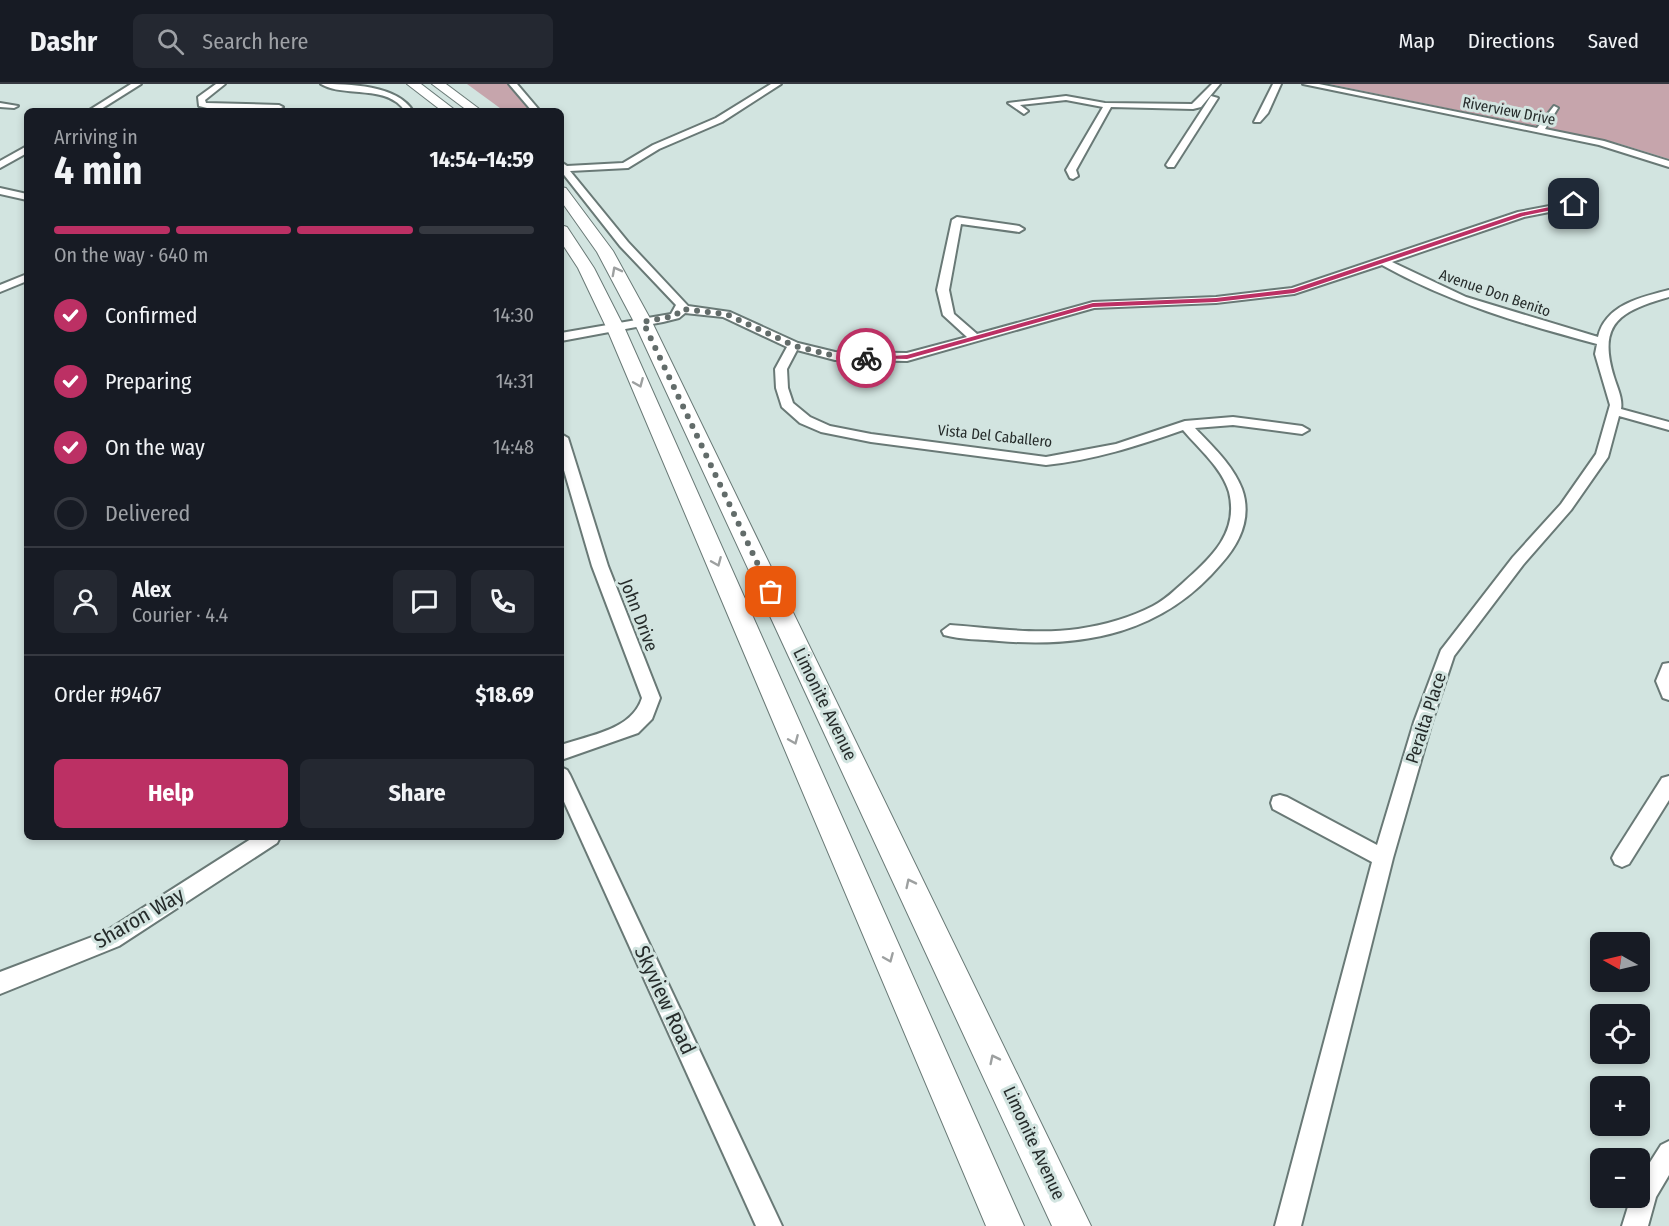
<!DOCTYPE html>
<html lang="en">
<head>
<meta charset="utf-8">
<style>
  body { margin:0; font-family:"Fira Sans Condensed",sans-serif; background:#242831; color:#f1f3f6; height:100vh; display:flex; flex-direction:column; font-size:22px; white-space:nowrap }
  * { box-sizing:border-box; margin:0 }
  p { font-size:20px; color:#9ea1a6 }
  .icon { flex:none; width:33px; height:33px; fill:none; stroke:currentColor; stroke-width:2; stroke-linecap:round; stroke-linejoin:round }
  .map { position:relative; flex:1; overflow:hidden }
  .side { position:absolute; left:24px; top:24px; width:540px; height:732px; display:flex; flex-direction:column; background:#171b24; border-radius:9px; box-shadow:0 3px 9px #0003 }
  .side>* { flex:none }
  .needle { width:39px; rotate:278deg }
  .fabs { position:absolute; left:1590px; top:848px; display:grid; gap:12px }
  .fabs a { display:grid; place-items:center; width:60px; height:60px; border-radius:9px; background:#171b24; box-shadow:0 3px 9px #0003; font-size:30px }
  .pin { position:absolute; display:grid; place-items:center; width:51px; height:51px; color:#fff; margin:-26px; border-radius:12px; box-shadow:0 3px 9px #0006 }
  .courier { position:absolute; display:grid; place-items:center; width:60px; height:60px; margin:-30px; border:4px solid #bc3064; border-radius:50%; background:#fff; color:#222; box-shadow:0 2px 8px #0007 }
  .headline em { font-style:normal; font-weight:700 }
  .headline div { display:flex; flex-direction:column-reverse }
  .headline { display:flex; align-items:center; justify-content:space-between; height:102px; padding:0 30px }
  h1 { font-size:39px; font-weight:700; line-height:45px }
  .bar { display:grid; grid-template-columns:repeat(4,1fr); gap:9px 6px; align-content:center; height:72px; padding:0 30px }
  .bar i { height:8px; border-radius:4px; background:#363941 }
  .bar .selected { background:#bc3064 }
  .bar p { grid-column:span 4 }
  .line { display:flex; align-items:center; gap:15px; padding:0 30px; border-top:2px solid #363941 }
  .line div { flex:1 }
  .round { display:grid; place-items:center; flex:none; width:63px; height:63px; border-radius:9px; background:#242831 }
  ol { padding:0 30px; list-style:none }
  li { display:flex; align-items:center; gap:18px; height:66px }
  li p { margin-inline-start:auto }
  li .icon { padding:6px; border-radius:50%; background:#bc3064; color:#fff; stroke-width:4 }
  li:last-child { color:#9ea1a6 }
  li i { width:33px; height:33px; border:3px solid #363941; border-radius:50% }
  .button { display:flex; gap:12px; margin-top:auto; padding:12px 30px }
  .button a { flex:1; height:69px; border-radius:9px; background:#bc3064; color:#fff; font-size:24px; font-weight:700; line-height:69px; text-align:center }
  .button a+a { background:#242831; color:#f1f3f6 }
  header { display:flex; align-items:center; gap:36px; box-sizing:border-box; height:84px; padding:0 30px; background:#171b24; border-bottom:2px solid #363941 }
  header strong { font-size:28px }
  nav { display:flex; gap:33px; margin-inline-start:auto; font-size:21px }
  .search { width:420px; height:54px; background:#242831; display:flex; align-items:center; gap:15px; box-sizing:border-box; padding:0 21px; border-radius:9px; color:#9ea1a6; font-size:22px }
  .map>svg:first-child { display:block }
  .green { fill:#c6a5ac }
  .lines { fill:none; stroke-linecap:round; stroke-linejoin:round }
  .minor-casing { stroke:#697976; stroke-width:4 }
  .primary-casing { stroke:#697976; stroke-width:2 }
  .minor { fill:#fff; fill-rule:evenodd }
  .primary { fill:#fff; fill-rule:evenodd }
  .oneway { stroke:#9da0a0 }
  .route { fill:#bc3064 }
  .done { stroke:#626c6a; stroke-width:6; stroke-dasharray:0 10.8 }
  .labels { text-anchor:middle; stroke-width:6; stroke-linejoin:round; paint-order:stroke }
  .far-street-label { font-size:15px; fill:#262c2b; stroke:#d2e4e0 }
  .street-label { font-size:18px; fill:#262c2b; stroke:#d2e4e0 }
  .near-street-label { font-size:21px; fill:#262c2b; stroke:#d2e4e0 }
</style>
</head>
<body>
<header>
<strong>Dashr</strong>
<div class="search"><svg class="icon" aria-label="search" viewBox="0 0 24 24"><circle cx="10" cy="10" r="6"/><path d="M15 15l6 6"/></svg>Search here</div>
<nav><a>Map</a><a>Directions</a><a>Saved</a></nav>
</header>
<div class="map">
<svg width="1669" height="1142" viewBox="0 0 1669 1142">
  <rect width="100%" height="100%" fill="#d2e4e0"/>
  <!-- green -->
  <g class="green">
    <polygon points="467,0 507,0 530,27 504,27"/>
    <polygon points="1329,0 1669,0 1669,75 1617,59"/>
  </g>
  <g class="lines">
    <!-- minor casing -->
    <g class="minor-casing">
      <g id="minor">
        <polygon points="131,0 141,0 98,27 88,27"/>
        <polygon points="216,0 225,0 205,16 206,19 279,21 283,23 279,25 211,25 199,22 198,13"/>
        <path d="M 321,0 C 349,0 397,1 413,27 L 405,27 C 388,0 344,14 321,0 Z"/>
        <polygon points="509,0 517,0 540,27 532,27"/>
        <path d="M 771,0 L 781,0 L 722,38 L 659,65 L 628,84 L 570,87 L 628,158 L 688,222 L 730,228 L 798,259 L 835,268 L 907,269 L 967,253 L 943,231 L 937,206 L 952,136 L 957,133 L 1019,142 L 1024,145 L 1019,148 L 961,140 L 949,206 L 954,230 L 977,250 L 1093,218 L 1216,213 L 1292,204 L 1518,128 L 1592,114 L 1597,117 L 1595,119 L 1524,133 L 1392,178 L 1466,213 L 1598,253 C 1605,221 1641,213 1669,206 L 1669,213 C 1621,227 1597,238 1614,293 C 1617,303 1623,315 1621,325 L 1669,338 L 1669,346 L 1619,332 L 1608,373 L 1571,426 L 1523,481 L 1454,572 L 1432,638 L 1393,774 L 1301,1142 L 1275,1142 L 1372,778 L 1273,725 L 1271,719 L 1273,713 L 1280,711 L 1287,713 L 1377,761 L 1414,638 L 1441,566 L 1513,473 L 1561,420 L 1596,370 L 1610,321 L 1595,270 L 1597,260 C 1522,240 1450,219 1382,181 L 1294,210 L 1216,219 L 1094,224 L 907,277 L 835,276 L 797,266 L 787,285 L 788,304 L 793,319 L 810,333 L 830,342 L 871,350 L 1046,373 L 1116,360 L 1185,337 L 1233,333 L 1302,342 L 1309,346 L 1302,350 L 1233,341 L 1195,344 C 1212,362 1233,381 1242,405 C 1252,433 1240,459 1221,480 C 1163,549 1085,564 999,557 C 981,555 961,556 944,551 L 942,547 L 950,541 C 992,544 1036,551 1078,545 C 1104,541 1130,534 1153,522 C 1165,516 1175,506 1185,497 C 1212,473 1239,448 1229,408 C 1222,384 1199,365 1183,346 C 1137,362 1094,376 1046,381 L 871,358 L 821,348 L 800,339 L 782,323 L 776,304 L 775,285 L 787,263 L 723,233 L 685,229 L 679,234 L 663,238 L 561,257 L 561,249 L 671,230 L 676,221 L 620,162 L 561,87 L 561,78 L 567,82 L 623,79 L 653,61 L 716,34 Z"/>
        <polygon points="1212,0 1220,0 1201,23 1193,25 1111,23 1076,86 1078,92 1073,95 1070,94 1066,86 1103,23 1066,16 1020,21 1028,27 1024,30 1008,19 1066,12 1105,19 1192,20"/>
        <polygon points="1273,0 1281,0 1268,29 1260,38 1254,38"/>
        <polygon points="1303,0 1319,0 1537,44 1554,22 1558,24 1545,45 1604,57 1669,77 1669,83 1599,61"/>
        <polygon points="1211,12 1218,14 1174,83 1168,83 1166,81"/>
        <polygon points="0,19 18,22 14,24 0,23"/>
        <polygon points="27,62 27,69 0,84 0,77"/>
        <polygon points="0,104 27,110 27,116 0,110"/>
        <polygon points="27,190 27,197 0,208 0,201"/>
        <path d="M 561,350 L 568,354 L 608,482 L 660,614 L 652,635 L 638,649 L 561,676 L 561,661 C 590,651 632,646 642,614 L 592,482 L 561,376 Z"/>
        <polygon points="1669,579 1669,616 1663,614 1656,597 1663,580"/>
        <polygon points="561,683 567,686 570,691 782,1142 756,1142 561,711"/>
        <polygon points="1669,692 1669,716 1629,780 1622,783 1615,780 1612,774 1615,768 1662,694"/>
        <polygon points="254,753 280,753 277,759 119,862 0,910 0,888 105,848"/>
        <polygon points="1669,1057 1669,1091 1656,1113 1648,1142 1622,1142 1631,1113 1640,1113 1640,1094 1661,1061"/>
      </g>
    </g>
    <!-- primary casing -->
    <g class="primary-casing">
      <g id="primary">
        <polygon points="407,0 421,0 455,26 442,27"/>
        <polygon points="432,0 446,0 482,27 468,27"/>
        <polygon points="561,103 566,104 613,167 652,238 1091,1142 1052,1142 634,238 597,168 561,117"/>
        <polygon points="561,141 567,143 594,184 625,245 1024,1142 986,1142 607,245 578,184 561,158"/>
      </g>
    </g>
    <!-- minor -->
    <use href="#minor" class="minor"/>
    <!-- primary -->
    <use href="#primary" class="primary"/>
  </g>
  <!-- one-way arrows -->
  <defs><path id="oneway-chevron" d="M-2-3.5L2.5 0L-2 3.5" fill="none" stroke-width="1.6" stroke-linecap="round" stroke-linejoin="round" transform="scale(1.5)"/></defs>
  <g class="oneway">
    <use href="#oneway-chevron" transform="translate(616 187) rotate(-118)"/>
    <use href="#oneway-chevron" transform="translate(639 299) rotate(67)"/>
    <use href="#oneway-chevron" transform="translate(717 478) rotate(67)"/>
    <use href="#oneway-chevron" transform="translate(794 656) rotate(67)"/>
    <use href="#oneway-chevron" transform="translate(910 799) rotate(-116)"/>
    <use href="#oneway-chevron" transform="translate(889 874) rotate(67)"/>
    <use href="#oneway-chevron" transform="translate(994 975) rotate(-116)"/>
  </g>
  <!-- route -->
  <polygon class="route" points="1574,118 1576,121 1523,132 1294,209 1216,218 1093,223 907,275 862,274 907,271 1093,219 1216,214 1293,205 1520,129"/>
  <g class="lines">
    <!-- done -->
    <polyline class="done" points="771,508 643,238 675,232 682,225 726,230 795,262 835,272 866,274"/>
  </g>
  <g class="labels">
    <!-- far-street labels -->
    <g class="far-street-label">
      <text transform="translate(1509 27) rotate(11)" y="5">Riverview Drive</text>
      <text transform="translate(1495 209) rotate(19)" y="5">Avenue Don Benito</text>
      <text transform="translate(995 352) rotate(6)" y="5">Vista Del Caballero</text>
    </g>
    <!-- street labels -->
    <g class="street-label">
      <text transform="translate(639 531) rotate(69)" y="6">John Drive</text>
      <text transform="translate(825 620) rotate(64)" y="6">Limonite Avenue</text>
      <text transform="translate(1426 634) rotate(-72)" y="6">Peralta Place</text>
      <text transform="translate(1034 1059) rotate(65)" y="6">Limonite Avenue</text>
    </g>
    <!-- near-street labels -->
    <g class="near-street-label">
      <text transform="translate(139 834) rotate(-30)" y="7">Sharon Way</text>
      <text transform="translate(665 916) rotate(65)" y="7">Skyview Road</text>
    </g>
  </g>
</svg>
<div class="fabs">
<a><svg class="needle" viewBox="-14 -14 28 28"><path d="M0-13l5 13h-10z" fill="#e53935"/><path d="M0 13l5-13h-10z" fill="#9ea1a6"/></svg></a>
<a><svg class="icon" aria-label="locate" viewBox="0 0 24 24"><circle cx="12" cy="12" r="6"/><path d="M12 2v4M12 18v4M2 12h4M18 12h4"/></svg></a>
<a>+</a>
<a>−</a>
</div>
<div class="pin" style="left:771px;top:508px;background:#ea580c"><svg class="icon" aria-label="bag" viewBox="0 0 24 24"><path d="M5 8h14l-1 12H6zM9 8a3 3 0 0 1 6 0"/></svg></div>
<div class="pin" style="left:1574px;top:120px;background:#1f2937"><svg class="icon" aria-label="home" viewBox="0 0 24 24"><path d="M3 11l9-7 9 7M6 9v11h12V9"/></svg></div>
<div class="courier" style="left:866px;top:274px"><svg class="icon" aria-label="bike" viewBox="0 0 24 24"><circle cx="6" cy="16" r="4"/><circle cx="18" cy="16" r="4"/><path d="M6 16l4-8h5l3 8M10 8l3 8H6M13 5h3"/></svg></div>
<section class="side">
<div class="headline"><div><h1>4 min</h1><p>Arriving in</p></div><em>14:54–14:59</em></div>
<div class="bar"><i class="selected"></i><i class="selected"></i><i class="selected"></i><i></i><p>On the way · 640 m</p></div>
<ol>
<li><svg class="icon" aria-label="check" viewBox="0 0 24 24"><path d="M5 12l5 5 9-10"/></svg>Confirmed<p>14:30</p></li>
<li><svg class="icon" aria-label="check" viewBox="0 0 24 24"><path d="M5 12l5 5 9-10"/></svg>Preparing<p>14:31</p></li>
<li><svg class="icon" aria-label="check" viewBox="0 0 24 24"><path d="M5 12l5 5 9-10"/></svg>On the way<p>14:48</p></li>
<li><i></i>Delivered</li>
</ol>
<div class="line" style="height:108px"><a class="round"><svg class="icon" aria-label="person" viewBox="0 0 24 24"><circle cx="12" cy="8" r="4"/><path d="M4 21q1-7 8-7t8 7"/></svg></a><div><b>Alex</b><p>Courier · 4.4</p></div><a class="round"><svg class="icon" aria-label="chat" viewBox="0 0 24 24"><path d="M4 5h16v11H9l-5 4z"/></svg></a><a class="round"><svg class="icon" aria-label="phone" viewBox="0 0 24 24"><path d="M5 4h4l2 5-3 2q2 4 5 5l2-3 5 2v4C11 20 4 13 5 4z"/></svg></a></div>
<div class="line" style="height:78px"><div>Order #9467</div><b>$18.69</b></div>
<div class="button"><a>Help</a><a>Share</a></div>
</section>
</div>
</body>
</html>
